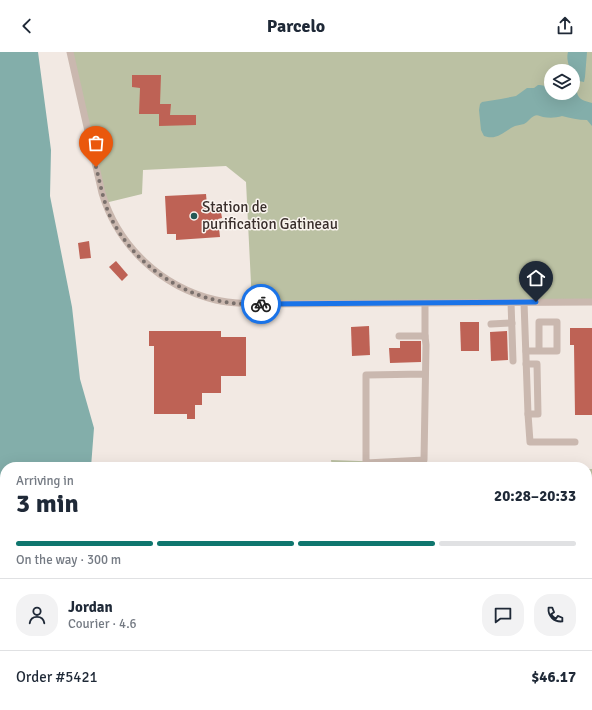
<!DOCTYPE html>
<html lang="en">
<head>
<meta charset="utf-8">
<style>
  body { margin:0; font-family:Signika,sans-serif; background:#f2f2f3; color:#1f2937; height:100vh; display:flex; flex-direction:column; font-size:15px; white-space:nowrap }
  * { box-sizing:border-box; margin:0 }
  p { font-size:13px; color:#747a83 }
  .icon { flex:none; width:22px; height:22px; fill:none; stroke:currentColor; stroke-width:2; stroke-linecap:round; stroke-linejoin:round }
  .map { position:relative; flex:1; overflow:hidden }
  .sheet { position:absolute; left:0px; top:410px; width:592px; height:248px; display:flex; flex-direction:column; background:#fff; border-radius:16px 16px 0 0; box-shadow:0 4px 16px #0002 }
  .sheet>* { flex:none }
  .tools { position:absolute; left:544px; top:12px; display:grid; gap:8px }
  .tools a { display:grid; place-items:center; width:36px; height:36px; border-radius:50%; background:#fff; box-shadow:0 4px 16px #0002; font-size:20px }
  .pin { position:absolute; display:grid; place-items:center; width:34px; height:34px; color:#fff; margin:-41px -17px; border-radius:50% 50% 50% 0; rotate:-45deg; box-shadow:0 0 4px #0007 }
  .pin .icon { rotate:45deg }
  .courier { position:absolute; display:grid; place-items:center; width:40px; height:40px; margin:-20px; border:3px solid #1a73e8; border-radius:50%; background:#fff; color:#222; box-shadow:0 1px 5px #0007 }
  .summary em { font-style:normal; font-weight:700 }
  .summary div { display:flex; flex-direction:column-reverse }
  .summary { display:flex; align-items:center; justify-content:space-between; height:68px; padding:0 16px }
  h1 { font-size:26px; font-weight:700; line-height:30px }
  .bar { display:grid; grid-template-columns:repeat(4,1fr); gap:6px 4px; align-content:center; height:48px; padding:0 16px }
  .bar i { height:5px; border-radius:3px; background:#e0e1e3 }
  .bar .selected { background:#0f766e }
  .bar p { grid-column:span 4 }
  .line { display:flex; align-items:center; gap:10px; padding:0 16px; border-top:1px solid #e0e1e3 }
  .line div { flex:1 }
  .round { display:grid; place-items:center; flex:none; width:42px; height:42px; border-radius:16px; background:#f2f2f3 }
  header { display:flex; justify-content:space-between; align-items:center; height:52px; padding:0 16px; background:#fff; font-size:18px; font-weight:700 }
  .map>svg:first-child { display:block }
  .green { fill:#bbc1a3; fill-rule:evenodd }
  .water { fill:#83aeaa }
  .building { fill:#be6255 }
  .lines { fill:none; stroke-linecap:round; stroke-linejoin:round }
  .minor { stroke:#cab8af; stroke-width:7 }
  .done { stroke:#7a706c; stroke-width:4; stroke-dasharray:0 7.2 }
  .route { stroke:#1a73e8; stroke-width:5 }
  .poi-dot { fill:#245956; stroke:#faf4ef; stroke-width:1.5 }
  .labels { text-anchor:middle; stroke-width:3; stroke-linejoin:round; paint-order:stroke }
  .poi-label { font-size:15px; fill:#3a2f2c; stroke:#faf4ef; text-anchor:start }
</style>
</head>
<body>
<header><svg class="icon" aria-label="back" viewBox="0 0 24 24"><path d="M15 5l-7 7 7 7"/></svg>Parcelo<svg class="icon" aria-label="share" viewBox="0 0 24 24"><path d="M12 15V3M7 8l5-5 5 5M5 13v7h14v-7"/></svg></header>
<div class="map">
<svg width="592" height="658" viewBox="0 0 592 658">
  <rect width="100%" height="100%" fill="#f2e9e3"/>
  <!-- green -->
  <g class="green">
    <path d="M 70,0 L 592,0 L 592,250 L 252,252 L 246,130 L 226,114 L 143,118 L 142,142 L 105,151 ZM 551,19 L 573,19 L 573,41 L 551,41 Z"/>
    <polygon points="331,408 524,415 332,415"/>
    <polygon points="587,417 592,417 592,573 587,574"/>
    <polygon points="123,653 253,653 254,658 123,658"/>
    <polygon points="266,653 437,653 438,658 265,658"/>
    <rect x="441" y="653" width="22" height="5"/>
  </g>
  <!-- water -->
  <g class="water">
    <polygon points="0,0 38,0 51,98 50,144 72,255 80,327 94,376 91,415 5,415 5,653 102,653 102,658 0,658"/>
    <path d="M 568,0 L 587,0 L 585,25 L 584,30 L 573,28 L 573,19 L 570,19 C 569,12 566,7 568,0 Z"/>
    <path d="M 538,33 L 540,33 L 551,35 L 551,41 L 573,41 L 573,39 L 577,40 C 578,48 585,49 592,51 L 592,74 L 587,68 C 578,68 570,66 562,64 C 556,66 549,66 543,65 C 540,64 537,62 534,64 C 530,66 528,70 524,72 C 521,73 518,73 515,74 C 504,79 497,89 484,84 L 481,78 L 479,58 L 480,52 L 482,50 L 501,47 L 516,44 L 527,36 L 534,36 Z"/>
  </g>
  <!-- building -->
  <g class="building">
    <polygon points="132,23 161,23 160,52 171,52 170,63 196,63 196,73 159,74 159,62 139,62 140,36 132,35"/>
    <polygon points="206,142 207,153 217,153 218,161 221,160 222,166 218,167 220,185 176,188 176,182 167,182 165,144"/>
    <polygon points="89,189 91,206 80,207 78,191"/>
    <polygon points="116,209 128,223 122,229 109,215"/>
    <polygon points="460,270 479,270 479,299 461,299"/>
    <polygon points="369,274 370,303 352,304 351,275"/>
    <polygon points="570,276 592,276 592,363 575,363 574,293 570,293"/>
    <polygon points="149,279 221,279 221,285 246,285 246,324 221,324 221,341 202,341 202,353 195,353 195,367 187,367 187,362 154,362 154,294 149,294"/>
    <polygon points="507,279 508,308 491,309 490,280"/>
    <polygon points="400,289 421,289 421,310 390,311 389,296 400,296"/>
  </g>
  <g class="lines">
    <!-- minor -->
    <g class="minor">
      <path d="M 70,0 L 102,141 C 118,194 161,235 216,248 C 228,251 240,251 252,252 L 592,250"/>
      <polyline points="511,250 513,309"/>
      <polyline points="524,250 528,362 530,390 575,390"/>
      <polyline points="491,272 512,271"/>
      <polyline points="399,284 425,284 425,251"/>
      <polyline points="526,299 557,299 557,270 539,270 539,299"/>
      <polyline points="526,312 537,312 538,362 528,362"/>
      <polyline points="425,322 366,323 366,411 424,408 426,293 425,284"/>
    </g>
  </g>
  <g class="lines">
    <!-- done -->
    <path class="done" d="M 96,115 C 100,131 103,147 109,162 C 129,205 170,237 215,248 C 230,252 246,252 261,252"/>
    <!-- route -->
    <polyline class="route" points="261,252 536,250"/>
  </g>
  <!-- markers -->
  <circle class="poi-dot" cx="194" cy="164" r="4"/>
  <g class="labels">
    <!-- poi labels -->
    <g class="poi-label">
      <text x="202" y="160">Station de<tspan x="202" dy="17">purification Gatineau</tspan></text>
    </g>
  </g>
</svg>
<div class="tools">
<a><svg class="icon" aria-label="layers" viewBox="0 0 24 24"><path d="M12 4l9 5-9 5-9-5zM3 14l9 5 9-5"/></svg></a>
</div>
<div class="pin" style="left:96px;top:115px;background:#ea580c"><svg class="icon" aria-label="bag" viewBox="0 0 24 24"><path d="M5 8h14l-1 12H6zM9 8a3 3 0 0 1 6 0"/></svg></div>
<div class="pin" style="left:536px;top:250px;background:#1f2937"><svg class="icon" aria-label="home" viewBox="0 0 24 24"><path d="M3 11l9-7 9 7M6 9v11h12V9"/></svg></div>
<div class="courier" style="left:261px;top:252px"><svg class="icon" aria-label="bike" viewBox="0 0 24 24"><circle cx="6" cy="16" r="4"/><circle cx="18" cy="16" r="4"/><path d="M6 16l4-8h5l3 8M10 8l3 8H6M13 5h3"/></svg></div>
<section class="sheet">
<div class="summary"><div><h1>3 min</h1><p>Arriving in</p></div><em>20:28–20:33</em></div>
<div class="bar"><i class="selected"></i><i class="selected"></i><i class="selected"></i><i></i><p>On the way · 300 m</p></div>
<div class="line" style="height:72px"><a class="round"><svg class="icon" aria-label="person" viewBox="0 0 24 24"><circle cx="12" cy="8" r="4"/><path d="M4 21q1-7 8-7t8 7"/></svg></a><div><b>Jordan</b><p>Courier · 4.6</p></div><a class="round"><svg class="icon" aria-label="chat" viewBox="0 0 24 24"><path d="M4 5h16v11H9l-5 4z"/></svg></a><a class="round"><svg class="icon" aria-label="phone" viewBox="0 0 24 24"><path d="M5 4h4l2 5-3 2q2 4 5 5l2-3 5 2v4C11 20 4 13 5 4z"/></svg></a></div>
<div class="line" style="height:52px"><div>Order #5421</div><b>$46.17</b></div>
</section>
</div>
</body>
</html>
